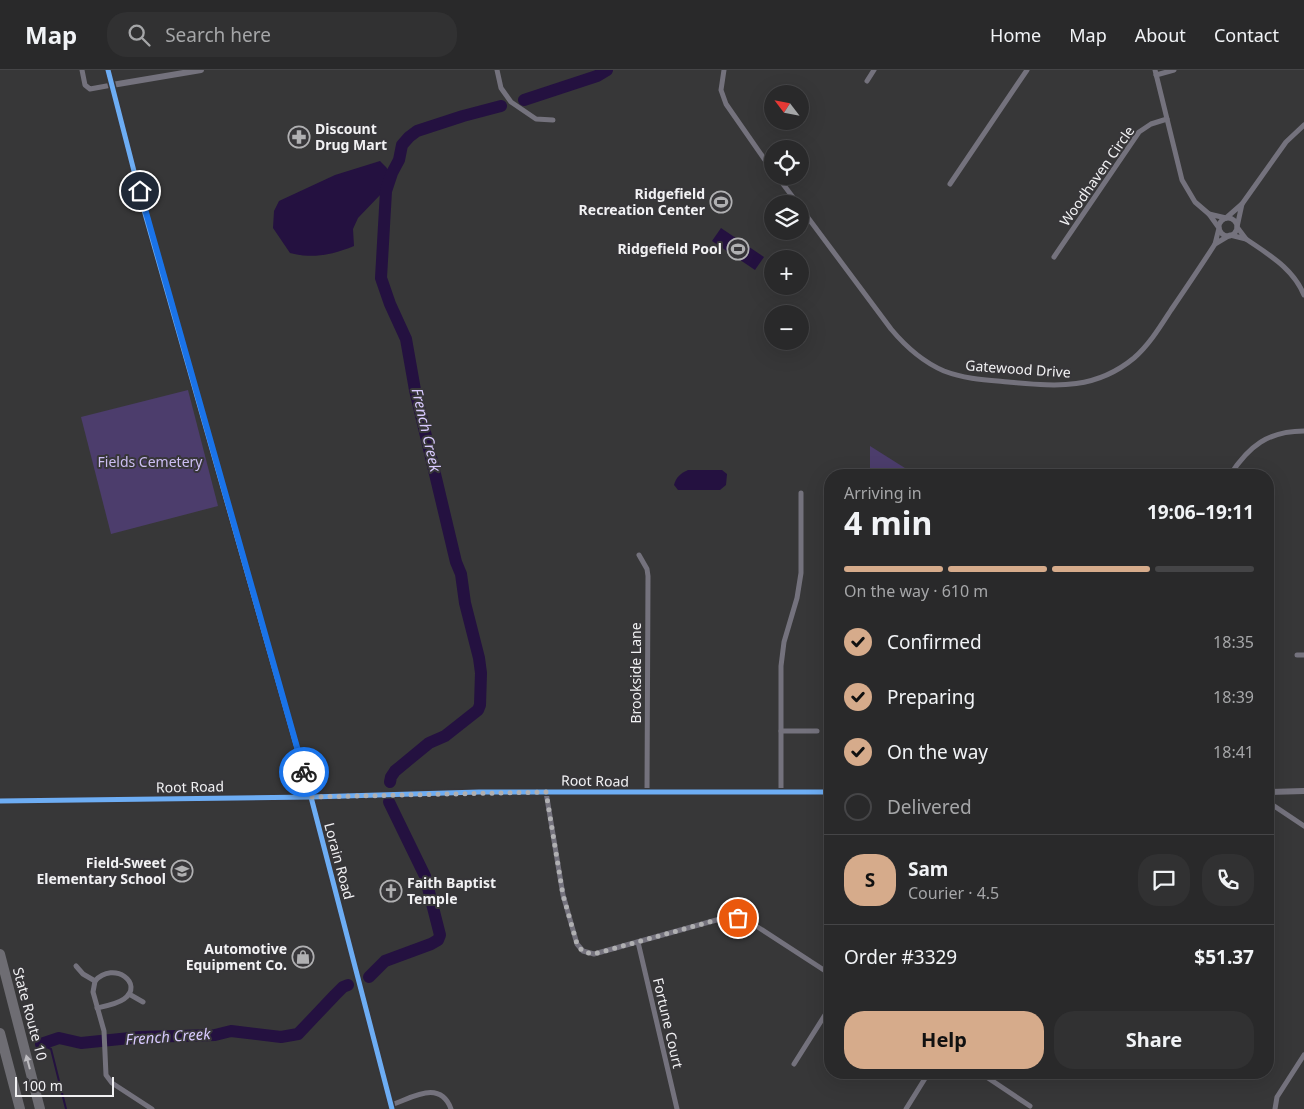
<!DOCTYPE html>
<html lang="en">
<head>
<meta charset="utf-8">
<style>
  body { margin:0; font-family:"Noto Sans",sans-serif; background:#313132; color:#f1f3f6; height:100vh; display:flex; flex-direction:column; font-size:19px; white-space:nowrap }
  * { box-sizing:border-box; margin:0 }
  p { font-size:16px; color:#a5a6a8 }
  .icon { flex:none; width:28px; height:28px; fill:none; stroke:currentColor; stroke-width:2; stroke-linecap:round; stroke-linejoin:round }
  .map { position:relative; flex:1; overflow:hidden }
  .details { position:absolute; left:824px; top:399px; width:450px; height:610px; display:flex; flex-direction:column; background:#29292a; border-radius:20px; box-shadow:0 5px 20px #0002,0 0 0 1px #454547 }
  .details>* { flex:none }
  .needle { width:32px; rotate:302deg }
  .fabs { position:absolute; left:764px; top:15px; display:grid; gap:10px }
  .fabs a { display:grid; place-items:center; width:45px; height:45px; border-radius:50%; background:#29292a; box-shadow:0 5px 20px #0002,0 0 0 1px #454547; font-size:25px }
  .scale { position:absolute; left:15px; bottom:12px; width:99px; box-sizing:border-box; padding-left:5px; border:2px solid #f1f1f3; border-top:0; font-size:14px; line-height:18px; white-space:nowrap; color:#f1f1f3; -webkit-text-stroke:4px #373639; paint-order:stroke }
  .pin { position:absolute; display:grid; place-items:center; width:42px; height:42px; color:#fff; margin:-21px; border:2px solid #fff; border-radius:50%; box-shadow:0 1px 5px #0007 }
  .courier { position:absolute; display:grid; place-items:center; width:50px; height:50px; margin:-25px; border:4px solid #1a73e8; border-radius:50%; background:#fff; color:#222; box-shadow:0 1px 6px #0007 }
  .summary em { font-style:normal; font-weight:700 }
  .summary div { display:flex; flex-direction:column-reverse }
  .summary { display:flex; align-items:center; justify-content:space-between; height:85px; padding:0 20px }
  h1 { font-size:32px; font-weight:700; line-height:38px }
  .bar { display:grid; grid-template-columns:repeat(4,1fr); gap:8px 5px; align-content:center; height:60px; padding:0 20px }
  .bar i { height:6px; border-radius:4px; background:#454547 }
  .bar .current { background:#d6ab8b }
  .bar p { grid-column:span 4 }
  .line { display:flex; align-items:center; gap:12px; padding:0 20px; border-top:1px solid #454547 }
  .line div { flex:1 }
  .round { display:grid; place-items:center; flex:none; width:52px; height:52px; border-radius:20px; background:#313132 }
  ol { padding:0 20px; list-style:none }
  li { display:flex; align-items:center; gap:15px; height:55px }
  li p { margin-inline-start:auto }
  li .icon { padding:5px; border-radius:50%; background:#d6ab8b; color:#111; stroke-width:4 }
  li:last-child { color:#a5a6a8 }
  li i { width:28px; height:28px; border:2px solid #454547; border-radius:50% }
  .button { display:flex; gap:10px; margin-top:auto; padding:10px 20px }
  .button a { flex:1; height:58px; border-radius:20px; background:#d6ab8b; color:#111; font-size:20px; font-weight:700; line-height:58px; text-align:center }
  .button a+a { background:#313132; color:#f1f3f6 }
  header { display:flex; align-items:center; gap:30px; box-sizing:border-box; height:70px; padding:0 25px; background:#29292a; border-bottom:1px solid #454547 }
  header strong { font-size:24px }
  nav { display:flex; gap:28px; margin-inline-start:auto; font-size:18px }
  .search { width:350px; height:45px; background:#313132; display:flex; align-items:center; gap:12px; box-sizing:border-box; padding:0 18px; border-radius:20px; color:#a5a6a8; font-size:19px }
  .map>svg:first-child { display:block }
  .green { fill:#4c3d6c }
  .water { fill:#241140 }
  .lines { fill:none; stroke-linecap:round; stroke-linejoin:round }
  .stream { stroke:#241140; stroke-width:2 }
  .river { stroke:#241140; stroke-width:12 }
  .minor { stroke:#74727d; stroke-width:5 }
  .tertiary { stroke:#74727d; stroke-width:6 }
  .motorway { stroke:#6e6d73; stroke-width:10 }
  .cycleway-casing { stroke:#373639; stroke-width:8 }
  .cycleway { stroke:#6dadf4; stroke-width:5 }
  .oneway { fill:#bdbcc0 }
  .done { stroke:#b0b0b2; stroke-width:5; stroke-dasharray:0 9 }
  .route { stroke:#1a73e8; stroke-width:6 }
  .labels { text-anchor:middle; stroke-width:4; stroke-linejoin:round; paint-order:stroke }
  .poi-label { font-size:14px; font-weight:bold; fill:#f1f1f3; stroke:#373639; text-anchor:end }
  .street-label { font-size:14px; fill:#f1f1f3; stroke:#373639 }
  .park-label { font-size:14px; fill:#ccbef2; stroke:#373639 }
  .water-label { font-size:15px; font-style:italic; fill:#d8cafe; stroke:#373639 }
</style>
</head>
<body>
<header>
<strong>Map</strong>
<div class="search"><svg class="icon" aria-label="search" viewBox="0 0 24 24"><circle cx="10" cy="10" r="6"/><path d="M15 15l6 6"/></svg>Search here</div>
<nav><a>Home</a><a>Map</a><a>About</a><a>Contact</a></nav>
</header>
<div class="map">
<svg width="1304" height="1039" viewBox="0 0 1304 1039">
  <rect width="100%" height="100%" fill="#373738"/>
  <!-- green -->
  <g class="green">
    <polygon points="188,320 218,436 111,464 81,347"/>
    <polygon points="870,376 916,405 870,405"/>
  </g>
  <!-- water -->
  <g class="water">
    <path d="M 380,91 L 386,97 L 390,103 L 382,123 L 358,148 L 353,159 L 354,176 C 332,185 313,189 290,183 L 273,158 L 274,141 L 279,131 L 335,105 Z"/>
    <polygon points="721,158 764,187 755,200 712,171"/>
    <path d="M 688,400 L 722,400 L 727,404 L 726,415 L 720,420 L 678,420 L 674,415 C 676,407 681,403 688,400 Z"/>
  </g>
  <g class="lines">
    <!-- stream -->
    <polyline class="stream" points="41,974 51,979 66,1039"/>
    <!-- river -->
    <g class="river">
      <polyline points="524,30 597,6 607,0"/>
      <polyline points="390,712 391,707 395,701 429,673 445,666 478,640 480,635 481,603 479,588 465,533 461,504 456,492 415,320 406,269 390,234 381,208 386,121 392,103 399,90 402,75 409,67 417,61 463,46 501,36"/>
      <polyline points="369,907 385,891 431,874 438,870 440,865 425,806 389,732"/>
      <polyline points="41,974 59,968 81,973 140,967 215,965 231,961 281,967 298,964 335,925 343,917 348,915"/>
    </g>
    <!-- minor -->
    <g class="minor">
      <polyline points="82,0 85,15 90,19 112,15"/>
      <polyline points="497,0 501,18 511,32 536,49 553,50"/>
      <polyline points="724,0 721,20 726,34 772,100"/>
      <polyline points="1155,0 1182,110 1195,132 1209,144"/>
      <polyline points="1156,5 1174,0"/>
      <polyline points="867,11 874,0"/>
      <polyline points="777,106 798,134"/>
      <polyline points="950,114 1027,0"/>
      <polygon points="1242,134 1237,157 1246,169 1230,165 1215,174 1219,158 1209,144 1226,148"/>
      <polyline points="1242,134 1286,72 1304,55"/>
      <path d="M 800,137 L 891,259 C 906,277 923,292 944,301 C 965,309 986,310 1008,312 C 1055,316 1094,321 1134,288 C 1149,275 1160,257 1171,240 C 1186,218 1201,196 1215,174"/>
      <circle cx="1228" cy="157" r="9"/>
      <path d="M 1246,169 C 1269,185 1293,198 1304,225"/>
      <polyline points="1054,187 1139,62 1151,54 1167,49"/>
      <path d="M 1230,405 C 1249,376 1268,361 1304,361"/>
      <polyline points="639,485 647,499 648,506 647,722"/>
      <polyline points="1297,585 1304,585"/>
      <polyline points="781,661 817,661"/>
      <polyline points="546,722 563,825 577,874 583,881 594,884 720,849 738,849 753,854 830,904"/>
      <polyline points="781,722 781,596 784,572 797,528 801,503 801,423"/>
      <polyline points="1268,732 1304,756"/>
      <polyline points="638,872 677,1039"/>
      <polyline points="76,896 83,904 95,911"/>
      <polyline points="95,911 93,922 104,961 106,1005 112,1013 152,1039"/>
      <path d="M 95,911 C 114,890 145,914 124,929 C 117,934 106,936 97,938"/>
      <polyline points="129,924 143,932"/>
      <polyline points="794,994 830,937"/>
      <polyline points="979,1002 1030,1036"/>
      <path d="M 391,1035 C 412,1028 440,1009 451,1039"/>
      <polyline points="906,1039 929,1002"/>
      <polyline points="1275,1039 1277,1027 1304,985"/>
    </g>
    <!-- tertiary -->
    <g class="tertiary">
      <polyline points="108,0 144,140 311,727 392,1039"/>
      <polyline points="112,15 201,0"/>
      <polyline points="1268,722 1304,721"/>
      <polyline points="0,731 311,727 479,722 830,722"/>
    </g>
    <!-- motorway -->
    <g class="motorway">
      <polyline points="0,884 40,1039"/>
      <polyline points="0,963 20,1039"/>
    </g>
    <!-- cycleway casing -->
    <g class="cycleway-casing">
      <g id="cycleway">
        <polyline points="108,0 144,140 311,727 392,1039"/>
        <polyline points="0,731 311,727 479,722 830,722"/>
      </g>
    </g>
    <!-- cycleway -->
    <use href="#cycleway" class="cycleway"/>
  </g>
  <!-- one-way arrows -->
  <defs><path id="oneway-solid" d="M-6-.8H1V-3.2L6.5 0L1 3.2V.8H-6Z" transform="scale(1.25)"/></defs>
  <use class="oneway" href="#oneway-solid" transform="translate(28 992) rotate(-105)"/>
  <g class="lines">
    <!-- done -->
    <polyline class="done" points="304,702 311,727 546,722 563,825 577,874 583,882 594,884 720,849 738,848"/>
    <!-- route -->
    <polyline class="route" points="140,121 304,702"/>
  </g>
  <!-- icons -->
  <defs>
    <g id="pharmacy-ring" transform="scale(1.125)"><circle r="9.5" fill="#373639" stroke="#b0b0b2" stroke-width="1.5"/><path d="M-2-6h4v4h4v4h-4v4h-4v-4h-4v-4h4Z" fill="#b0b0b2"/></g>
    <g id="stadium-ring" transform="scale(1.125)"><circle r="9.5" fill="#373639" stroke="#b0b0b2" stroke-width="1.5"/><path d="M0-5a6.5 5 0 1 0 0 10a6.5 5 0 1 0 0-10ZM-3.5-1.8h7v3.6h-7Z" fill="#b0b0b2"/></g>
    <g id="school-ring" transform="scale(1.125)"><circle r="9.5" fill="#373639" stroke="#b0b0b2" stroke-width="1.5"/><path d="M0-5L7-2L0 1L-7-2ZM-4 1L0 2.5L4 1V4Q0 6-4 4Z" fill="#b0b0b2"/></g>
    <g id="church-ring" transform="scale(1.125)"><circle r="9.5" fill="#373639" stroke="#b0b0b2" stroke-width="1.5"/><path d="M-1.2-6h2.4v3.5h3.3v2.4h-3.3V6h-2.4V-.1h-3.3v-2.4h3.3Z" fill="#b0b0b2"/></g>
    <g id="shop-ring" transform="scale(1.125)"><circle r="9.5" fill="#373639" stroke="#b0b0b2" stroke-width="1.5"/><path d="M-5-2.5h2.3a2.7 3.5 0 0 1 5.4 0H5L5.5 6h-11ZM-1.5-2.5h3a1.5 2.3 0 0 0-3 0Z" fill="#b0b0b2"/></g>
  </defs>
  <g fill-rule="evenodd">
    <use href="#pharmacy-ring" x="299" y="67"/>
    <use href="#stadium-ring" x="721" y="132"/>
    <use href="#stadium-ring" x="738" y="179"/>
    <use href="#school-ring" x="182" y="801"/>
    <use href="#church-ring" x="391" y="821"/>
    <use href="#shop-ring" x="303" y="887"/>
  </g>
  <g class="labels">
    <!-- poi labels -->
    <g class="poi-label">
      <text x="315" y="64" text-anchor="start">Discount<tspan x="315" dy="16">Drug Mart</tspan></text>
      <text x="705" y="129">Ridgefield<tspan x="705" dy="16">Recreation Center</tspan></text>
      <text x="722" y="184">Ridgefield Pool</text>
      <text x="166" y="798">Field-Sweet<tspan x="166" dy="16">Elementary School</tspan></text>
      <text x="407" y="818" text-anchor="start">Faith Baptist<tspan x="407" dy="16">Temple</tspan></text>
      <text x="287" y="884">Automotive<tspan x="287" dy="16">Equipment Co.</tspan></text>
    </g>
    <!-- street labels -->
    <g class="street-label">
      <text transform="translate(1097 106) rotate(-55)" y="5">Woodhaven Circle</text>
      <text transform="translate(1018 299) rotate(4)" y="5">Gatewood Drive</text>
      <text transform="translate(636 603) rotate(-90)" y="5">Brookside Lane</text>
      <text transform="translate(595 711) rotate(1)" y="5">Root Road</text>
      <text transform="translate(190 717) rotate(-1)" y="5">Root Road</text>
      <text transform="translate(339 791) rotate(75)" y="5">Lorain Road</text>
      <text transform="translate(30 944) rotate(75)" y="5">State Route 10</text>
      <text transform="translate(668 953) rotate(77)" y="5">Fortune Court</text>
    </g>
    <!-- park labels -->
    <g class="park-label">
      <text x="150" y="397">Fields Cemetery</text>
    </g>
    <!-- water labels -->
    <g class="water-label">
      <text transform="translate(426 360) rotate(77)" y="5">French Creek</text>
      <text transform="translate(168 967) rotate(-4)" y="5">French Creek</text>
    </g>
  </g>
</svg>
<div class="fabs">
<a><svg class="needle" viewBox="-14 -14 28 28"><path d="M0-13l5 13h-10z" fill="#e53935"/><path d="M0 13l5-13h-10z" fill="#a5a6a8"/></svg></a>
<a><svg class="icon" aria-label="locate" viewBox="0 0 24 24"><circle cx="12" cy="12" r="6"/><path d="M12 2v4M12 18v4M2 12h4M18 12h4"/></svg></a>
<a><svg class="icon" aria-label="layers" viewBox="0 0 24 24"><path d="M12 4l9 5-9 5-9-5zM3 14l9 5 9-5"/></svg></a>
<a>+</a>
<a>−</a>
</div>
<div class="scale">100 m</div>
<div class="pin" style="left:738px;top:848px;background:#ea580c"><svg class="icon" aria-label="bag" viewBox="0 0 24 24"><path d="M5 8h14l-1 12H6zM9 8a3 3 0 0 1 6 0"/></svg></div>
<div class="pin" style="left:140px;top:121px;background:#1f2937"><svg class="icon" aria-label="home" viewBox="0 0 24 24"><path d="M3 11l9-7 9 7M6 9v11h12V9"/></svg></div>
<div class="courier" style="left:304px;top:702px"><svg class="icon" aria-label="bike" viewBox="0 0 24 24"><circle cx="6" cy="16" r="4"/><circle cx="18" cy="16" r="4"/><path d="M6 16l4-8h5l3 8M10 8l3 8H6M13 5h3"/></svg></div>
<section class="details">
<div class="summary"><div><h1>4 min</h1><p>Arriving in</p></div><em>19:06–19:11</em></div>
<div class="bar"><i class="current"></i><i class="current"></i><i class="current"></i><i></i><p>On the way · 610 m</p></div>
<ol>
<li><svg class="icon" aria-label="check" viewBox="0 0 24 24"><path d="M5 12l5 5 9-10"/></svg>Confirmed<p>18:35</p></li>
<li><svg class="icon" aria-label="check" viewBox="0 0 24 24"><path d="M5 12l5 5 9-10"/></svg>Preparing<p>18:39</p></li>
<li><svg class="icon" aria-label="check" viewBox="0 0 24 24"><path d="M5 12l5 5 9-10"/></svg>On the way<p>18:41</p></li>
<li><i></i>Delivered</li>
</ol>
<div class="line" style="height:90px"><b class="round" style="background:#d6ab8b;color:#111">S</b><div><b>Sam</b><p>Courier · 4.5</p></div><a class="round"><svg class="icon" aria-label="chat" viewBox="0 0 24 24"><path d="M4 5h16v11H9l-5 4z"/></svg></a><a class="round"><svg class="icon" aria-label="phone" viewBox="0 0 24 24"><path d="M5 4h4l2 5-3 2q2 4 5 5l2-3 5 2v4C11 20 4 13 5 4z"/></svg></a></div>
<div class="line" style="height:65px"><div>Order #3329</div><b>$51.37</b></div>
<div class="button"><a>Help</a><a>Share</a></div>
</section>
</div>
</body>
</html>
